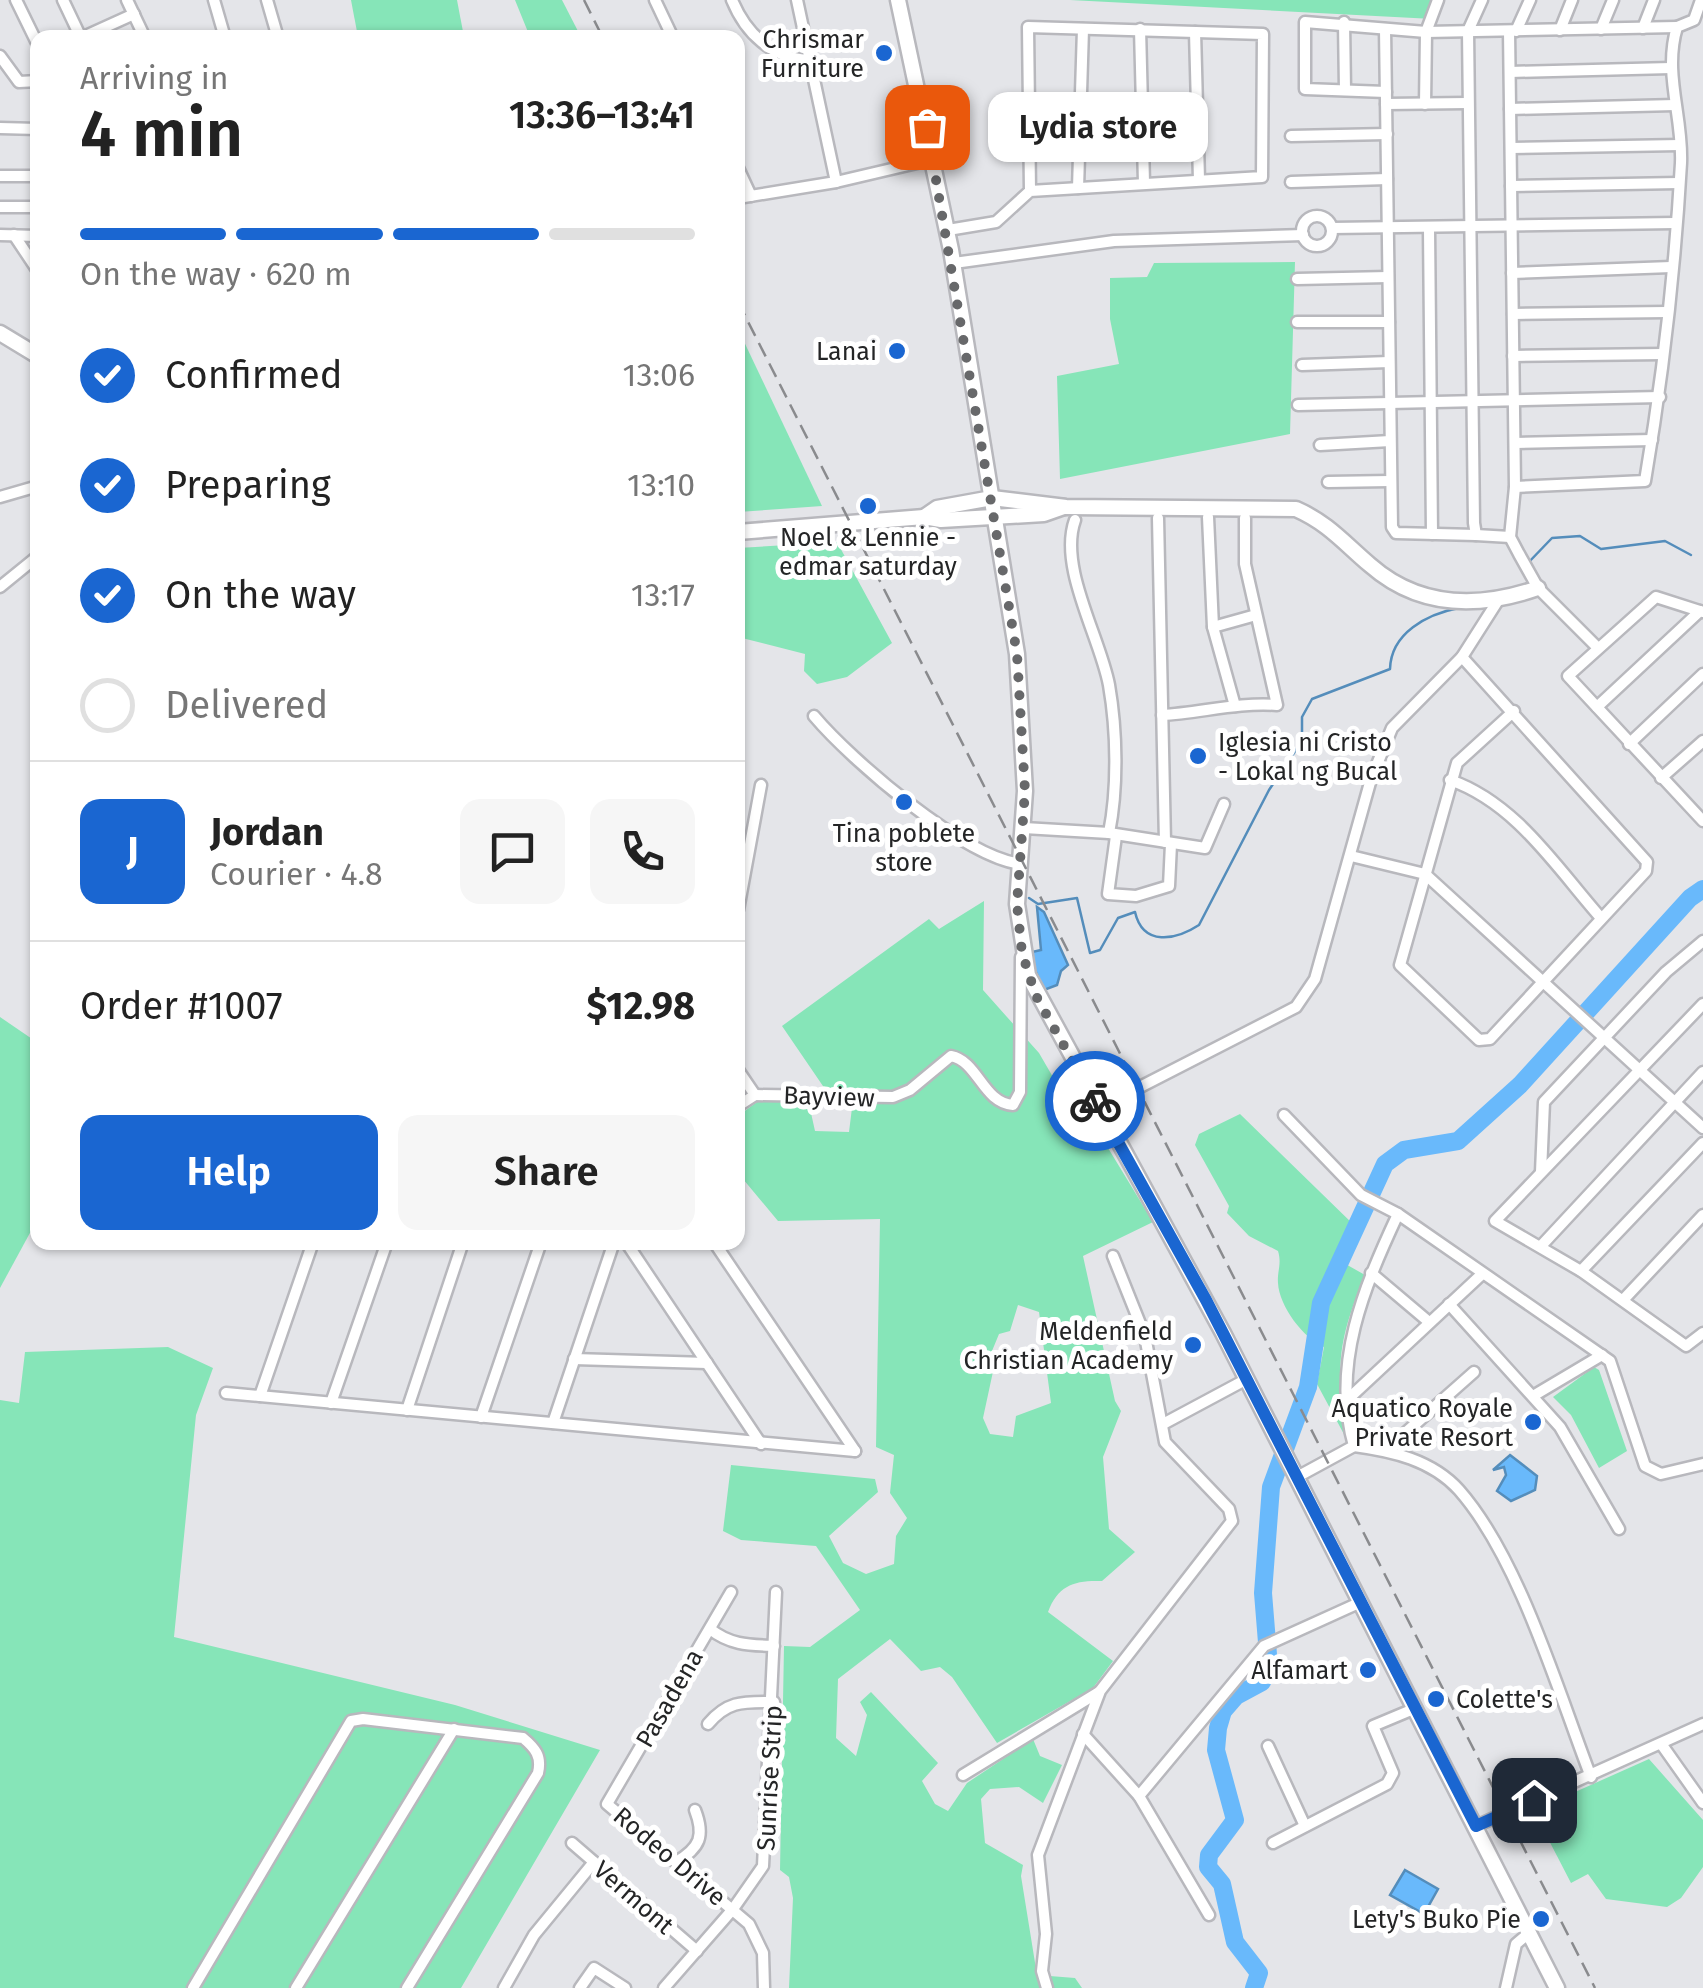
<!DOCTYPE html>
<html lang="en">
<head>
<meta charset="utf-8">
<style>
  body { margin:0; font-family:"Fira Sans",sans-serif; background:#f6f6f6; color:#222; height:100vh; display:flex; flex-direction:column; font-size:38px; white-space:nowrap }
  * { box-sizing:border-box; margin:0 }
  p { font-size:32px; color:#767676 }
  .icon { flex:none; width:55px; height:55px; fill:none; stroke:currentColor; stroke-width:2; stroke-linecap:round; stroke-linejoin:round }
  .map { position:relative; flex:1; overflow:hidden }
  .drawer { position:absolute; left:30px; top:30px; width:715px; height:1220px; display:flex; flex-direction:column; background:#fff; border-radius:20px; box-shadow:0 2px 8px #0004 }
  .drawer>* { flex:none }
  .pin { position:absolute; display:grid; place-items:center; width:85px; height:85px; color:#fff; margin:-42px; border-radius:20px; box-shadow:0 5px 15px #0006 }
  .courier { position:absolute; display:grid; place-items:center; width:100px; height:100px; margin:-50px; border:8px solid #1a66d1; border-radius:50%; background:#fff; color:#222; box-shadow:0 2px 12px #0007 }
  .bubble { position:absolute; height:70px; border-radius:20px; background:#fff; box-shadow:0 2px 8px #0004; font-size:32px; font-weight:600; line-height:70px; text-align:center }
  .head em { font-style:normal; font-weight:600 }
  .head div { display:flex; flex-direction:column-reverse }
  .head { display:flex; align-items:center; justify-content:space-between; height:170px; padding:0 50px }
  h1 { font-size:65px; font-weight:600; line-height:75px }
  .bar { display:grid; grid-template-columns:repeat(4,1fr); gap:15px 10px; align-content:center; height:120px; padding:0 50px }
  .bar i { height:12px; border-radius:8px; background:#e0e0e0 }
  .bar .current { background:#1a66d1 }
  .bar p { grid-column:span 4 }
  .line { display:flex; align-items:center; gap:25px; padding:0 50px; border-top:2px solid #e0e0e0 }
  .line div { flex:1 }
  .round { display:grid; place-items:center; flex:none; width:105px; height:105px; border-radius:20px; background:#f6f6f6 }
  ol { padding:0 50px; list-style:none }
  li { display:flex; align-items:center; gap:30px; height:110px }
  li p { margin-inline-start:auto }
  li .icon { padding:10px; border-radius:50%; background:#1a66d1; color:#fff; stroke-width:4 }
  li:last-child { color:#767676 }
  li i { width:55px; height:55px; border:5px solid #e0e0e0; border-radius:50% }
  .primary-button { display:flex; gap:20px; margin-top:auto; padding:20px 50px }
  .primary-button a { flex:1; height:115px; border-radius:20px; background:#1a66d1; color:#fff; font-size:40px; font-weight:600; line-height:115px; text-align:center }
  .primary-button a+a { background:#f6f6f6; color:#222 }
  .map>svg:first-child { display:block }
  .green { fill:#86e5b8; fill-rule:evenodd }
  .water { fill:#69b9fb; stroke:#548dbb; stroke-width:2.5 }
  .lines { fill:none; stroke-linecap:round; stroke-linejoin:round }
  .stream { stroke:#548dbb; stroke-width:2.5 }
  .river { stroke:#69b9fb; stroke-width:18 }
  .minor-casing { stroke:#b8b8bd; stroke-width:15 }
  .major-casing { stroke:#b8b8bd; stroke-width:19 }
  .minor { stroke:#fff; stroke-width:10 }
  .major { stroke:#fff; stroke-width:14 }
  .rail { stroke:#8a8b8e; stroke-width:2.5; stroke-dasharray:15 8; stroke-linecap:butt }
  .done { stroke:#67686a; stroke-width:10; stroke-dasharray:0 18 }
  .route { stroke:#1a66d1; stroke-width:12 }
  .poi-dot { fill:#1a66d1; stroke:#fff; stroke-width:4 }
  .labels { text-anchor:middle; stroke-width:10; stroke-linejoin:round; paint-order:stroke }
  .poi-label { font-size:25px; fill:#242526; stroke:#fff; text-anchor:end }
  .street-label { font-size:25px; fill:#242526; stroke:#fff }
</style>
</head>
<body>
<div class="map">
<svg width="1703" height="1988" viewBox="0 0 1703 1988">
  <rect width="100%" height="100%" fill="#e4e5e9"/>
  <!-- green -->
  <g class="green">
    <polygon points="351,0 457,0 464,37 358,37"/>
    <polygon points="515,0 562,0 581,37 530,37"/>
    <polygon points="1070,0 1434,0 1433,19"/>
    <polygon points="1295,262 1290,434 1060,479 1057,376 1119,364 1110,319 1110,278 1147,277 1154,263"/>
    <polygon points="738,329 822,506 738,512"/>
    <polygon points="837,542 892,643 847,677 817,684 804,671 805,654 738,637 738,548"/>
    <path d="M 984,901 L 983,990 L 1039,1053 L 1093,1146 L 1105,1143 L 1153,1222 L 1083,1256 L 1115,1401 L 1121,1411 L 1103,1457 L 1109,1529 L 1135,1552 L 1102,1581 C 1075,1580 1058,1585 1048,1612 L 1113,1661 L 1093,1688 L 997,1743 L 952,1677 L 940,1667 L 921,1671 L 890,1639 L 838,1679 L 836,1738 L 856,1756 L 867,1715 L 860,1702 L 871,1692 L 938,1763 L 922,1781 L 935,1804 L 948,1811 L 967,1783 L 1033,1739 L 1040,1756 L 1062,1765 L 1043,1803 L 1019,1787 L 990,1789 L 981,1799 L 985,1843 L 1023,1865 L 1021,1876 L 1037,1975 L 1075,1978 L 1082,1988 L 789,1988 L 793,1898 L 789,1877 L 780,1870 L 784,1646 L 810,1647 L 860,1610 L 816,1546 L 741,1540 L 723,1531 L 731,1465 L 875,1479 L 878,1492 L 829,1536 L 843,1563 L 866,1574 L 894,1564 L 896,1536 L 907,1518 L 890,1493 L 894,1455 L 876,1447 L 880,1219 L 778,1221 L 738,1173 L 738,1116 L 761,1099 L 809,1104 L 815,1131 L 849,1132 L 854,1092 L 825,1089 L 782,1026 L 929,919 L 939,929 ZM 1018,1305 L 1039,1312 L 1051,1403 L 1016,1416 L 1013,1437 L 990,1434 L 983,1418 L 997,1353 L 992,1351 L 999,1334 L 1010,1331 Z"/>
    <polygon points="0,1017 38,1043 37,1220 0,1288"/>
    <path d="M 1240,1114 L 1356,1227 L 1342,1262 L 1365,1275 C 1337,1343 1336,1366 1346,1438 L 1317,1384 L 1324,1347 C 1304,1339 1279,1306 1278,1283 C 1277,1271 1282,1264 1278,1251 L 1249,1236 L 1227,1213 L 1229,1206 L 1195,1145 L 1199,1134 Z"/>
    <polygon points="168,1347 213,1368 196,1415 174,1637 455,1705 600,1750 461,1988 0,1988 0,1400 19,1403 25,1352"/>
    <polygon points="1594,1367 1599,1370 1627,1451 1599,1468 1571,1415 1553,1397"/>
    <polygon points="1649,1759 1703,1820 1703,1867 1681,1898 1667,1907 1606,1899 1588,1874 1571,1883 1542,1827 1554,1821 1546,1805"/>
  </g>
  <!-- water -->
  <g class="water">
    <polygon points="1037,907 1044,912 1068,965 1061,971 1057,985 1044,990 1030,959 1032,952 1041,950"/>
    <polygon points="1510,1455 1537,1476 1535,1490 1511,1501 1497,1491 1506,1475 1504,1467 1493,1470"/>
    <polygon points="1405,1870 1438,1889 1424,1914 1390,1895"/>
  </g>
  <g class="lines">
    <!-- stream -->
    <g class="stream">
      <polyline points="1527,564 1552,538 1580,536 1601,549 1665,541 1691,555"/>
      <path d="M 1029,898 L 1038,904 L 1077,898 L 1090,953 L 1100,950 L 1118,918 L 1135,912 C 1143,947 1176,940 1199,925 L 1269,790 L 1302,741 L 1302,717 L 1312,699 L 1390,669 C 1391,633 1427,614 1459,608"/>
    </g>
    <!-- river -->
    <polyline class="river" points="1254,1988 1259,1973 1235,1942 1222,1884 1208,1867 1209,1855 1235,1820 1216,1750 1218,1728 1223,1711 1236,1696 1262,1682 1269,1667 1263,1593 1271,1487 1308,1387 1321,1303 1385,1164 1404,1150 1458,1141 1520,1085 1690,898 1703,889"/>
    <!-- minor casing -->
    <g class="minor-casing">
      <g id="minor">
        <polyline points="16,0 38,45"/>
        <polyline points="63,0 81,38 134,14"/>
        <polyline points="127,0 145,38"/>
        <polyline points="214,0 225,38"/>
        <polyline points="267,0 278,38"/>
        <polyline points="655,0 673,38"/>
        <path d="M 732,0 C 746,34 772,58 809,60"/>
        <polyline points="797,0 836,182"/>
        <polyline points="1482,0 1468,31 1474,523 1476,535 1510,537"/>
        <polyline points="1344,22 1345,90"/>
        <polyline points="1643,28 1654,0"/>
        <polyline points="1140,29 1144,183"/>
        <polyline points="1385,29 1392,527 1396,533 1476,535"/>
        <polyline points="1601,29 1613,0"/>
        <polyline points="1560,30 1572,0"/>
        <polyline points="1509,31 1515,487 1510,537 1519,554 1538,588 1597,647"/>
        <polyline points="1516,31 1530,0"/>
        <polyline points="1195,32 1199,180"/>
        <polyline points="0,56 19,82 38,81"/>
        <polyline points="1510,72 1671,68"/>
        <polyline points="1386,92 1305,89 1305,22 1426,32 1677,27"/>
        <polyline points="1386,104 1467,103"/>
        <polyline points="1425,104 1426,32 1438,0"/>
        <polyline points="1510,109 1675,105"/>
        <polyline points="0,128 38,129"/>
        <polyline points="1291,136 1387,134"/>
        <polyline points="1511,148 1680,145"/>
        <polyline points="738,168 751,196"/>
        <polyline points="0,176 38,176"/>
        <polyline points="1291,182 1387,179"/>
        <polyline points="1511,186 1679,183"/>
        <polyline points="1078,188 1083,29"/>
        <polyline points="738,198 836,182 934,159"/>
        <polyline points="0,207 38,207"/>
        <circle cx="1317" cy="231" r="15"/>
        <polyline points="1332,228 1675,223"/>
        <polyline points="1429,229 1432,534"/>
        <polyline points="948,230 996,222 1030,191 1262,177 1263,34 1028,27 1030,191"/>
        <polyline points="0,235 38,236"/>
        <polyline points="14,235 38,271"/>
        <polyline points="954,263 1114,241 1303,235"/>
        <polyline points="1512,273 1671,267"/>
        <polyline points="1297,279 1388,277"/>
        <polyline points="1513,314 1667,312"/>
        <polyline points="1297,322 1389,322"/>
        <polyline points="1513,356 1663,354"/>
        <polyline points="1302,365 1389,362"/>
        <polyline points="1298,405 1660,397"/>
        <polyline points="1515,443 1652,440"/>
        <polyline points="1320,445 1390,441"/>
        <polyline points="1328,482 1390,481"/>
        <path d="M 1515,487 L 1645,481 C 1663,376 1675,269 1681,163 C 1683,116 1663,73 1677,27 L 1694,20 L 1701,0"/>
        <polyline points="0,497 38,486"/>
        <polyline points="1208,517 1213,627 1235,706"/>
        <polyline points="1158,518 1165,842"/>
        <path d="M 1075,520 C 1058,567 1100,637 1109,685 C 1117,731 1118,788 1109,833"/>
        <polyline points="0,587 38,556"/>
        <polyline points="1703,612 1656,597 1568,676 1703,821"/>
        <polyline points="1213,627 1256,615"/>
        <polyline points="1462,657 1647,862 1646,871 1490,1039 1479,1040 1400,965 1457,763 1514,711"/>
        <polyline points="1597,707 1700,611"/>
        <path d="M 1162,715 C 1200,713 1238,702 1277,705 L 1245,564 L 1245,518"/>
        <path d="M 814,716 C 852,761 964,857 1021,864"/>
        <polyline points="1629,744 1703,674"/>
        <polyline points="1661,778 1703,741"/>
        <path d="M 1450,780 C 1516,803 1556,867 1601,918"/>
        <polyline points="1024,828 1109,833 1205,848 1224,804"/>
        <polyline points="1116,836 1108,894 1136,896 1169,886 1171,844"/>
        <polyline points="1351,856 1425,874 1703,1128"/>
        <polyline points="738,910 761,785"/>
        <polyline points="1703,1004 1495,1221 1581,1271 1686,1346 1703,1333"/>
        <polyline points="738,1070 755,1095"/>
        <path d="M 755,1095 L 893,1097 L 910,1090 L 951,1056 C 978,1061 983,1103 1013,1105 L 1020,1092 L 1021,957"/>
        <polyline points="738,1106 755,1095"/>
        <polyline points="1099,1108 1296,1007 1315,979 1371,779 1392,728 1462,657 1497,602"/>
        <polyline points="1284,1115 1361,1195 1398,1214 1610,1361 1645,1466 1661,1474 1703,1464"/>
        <polyline points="1541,1172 1544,1102 1666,972 1703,941"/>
        <polyline points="626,1242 761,1444"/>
        <polyline points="714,1242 855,1451"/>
        <polyline points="1541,1246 1703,1072"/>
        <polyline points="1581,1271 1703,1143"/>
        <polyline points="1371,1273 1429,1322"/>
        <polyline points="1624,1299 1703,1215"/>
        <polyline points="1449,1304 1560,1427 1619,1529"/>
        <polyline points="574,1359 707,1363"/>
        <polyline points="226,1393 855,1451"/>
        <polyline points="260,1396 313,1242"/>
        <polyline points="1533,1396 1602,1355"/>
        <polyline points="1346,1401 1481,1275"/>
        <polyline points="331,1403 387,1242"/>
        <polyline points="407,1410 463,1242"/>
        <polyline points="481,1417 541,1242"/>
        <polyline points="553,1423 614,1242"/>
        <polyline points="1163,1424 1247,1379"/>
        <path d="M 1354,1446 C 1392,1451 1432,1460 1459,1490 C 1519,1558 1558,1691 1591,1777"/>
        <polyline points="1386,1450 1474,1372"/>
        <path d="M 1297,1477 L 1354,1446 C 1331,1365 1364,1287 1398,1214"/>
        <polyline points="731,1592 607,1804 749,1924 763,1953 764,1988"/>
        <path d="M 710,1629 C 730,1645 749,1645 774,1646"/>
        <path d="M 708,1724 C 728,1700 744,1702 774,1702"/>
        <polyline points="1083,1734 1139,1796 1209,1915"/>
        <polyline points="1662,1745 1703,1803"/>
        <polyline points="1268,1746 1305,1826"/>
        <polyline points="963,1775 1099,1692"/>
        <polyline points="1139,1796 1264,1646 1361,1602"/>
        <polyline points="1476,1826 1703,1724"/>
        <polyline points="572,1843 697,1951"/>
        <polyline points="1273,1843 1387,1784 1393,1773 1373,1726 1416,1708"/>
        <path d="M 676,1862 C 700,1848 705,1836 695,1810"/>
        <path d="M 193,1988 L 351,1721 L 363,1719 L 523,1738 C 535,1748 542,1756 538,1773 L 407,1988"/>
        <polyline points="296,1988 454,1729"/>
        <polyline points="504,1988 534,1935 594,1862"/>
        <polyline points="580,1988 594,1968 625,1988"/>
        <polyline points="664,1988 733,1909 763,1866 776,1592"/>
        <polyline points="1047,1988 1042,1971 1046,1934 1038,1855 1100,1691 1232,1521 1229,1509 1165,1442 1145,1336 1113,1256"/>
        <polyline points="1506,1988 1516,1944 1529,1933"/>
      </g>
    </g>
    <!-- major casing -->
    <g class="major-casing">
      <g id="major">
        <polyline points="898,0 951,250 1017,654 1025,791 1017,904 1028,975 1223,1333 1557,1988"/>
        <polyline points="0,333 38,356"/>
        <path d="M 924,517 L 937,508 L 992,498 L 1066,507 L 1296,509 C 1328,523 1344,543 1370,565 C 1420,609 1480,608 1538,588"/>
        <polyline points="738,532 924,517 941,520 1044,514 1064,507"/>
      </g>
    </g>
    <!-- minor -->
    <use href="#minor" class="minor"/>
    <!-- major -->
    <use href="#major" class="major"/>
    <!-- rail -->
    <g class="rail">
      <polyline points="584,0 603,38"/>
      <polyline points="738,302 1595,1988"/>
    </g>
  </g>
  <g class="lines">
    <!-- done -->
    <polyline class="done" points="927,127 1017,654 1025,791 1017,904 1022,953 1036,996 1095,1101"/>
    <!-- route -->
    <polyline class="route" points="1095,1101 1206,1300 1476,1826 1534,1800"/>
  </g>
  <!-- markers -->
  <g class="poi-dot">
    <circle cx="884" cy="53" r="10"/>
    <circle cx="897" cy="351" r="10"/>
    <circle cx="868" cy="506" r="10"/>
    <circle cx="1198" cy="756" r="10"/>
    <circle cx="904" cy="802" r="10"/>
    <circle cx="1193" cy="1345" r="10"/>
    <circle cx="1533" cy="1422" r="10"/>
    <circle cx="1368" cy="1670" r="10"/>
    <circle cx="1436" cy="1699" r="10"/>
    <circle cx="1541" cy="1919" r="10"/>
  </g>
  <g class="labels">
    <!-- poi labels -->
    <g class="poi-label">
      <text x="864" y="48">Chrismar<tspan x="864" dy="29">Furniture</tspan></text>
      <text x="877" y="360">Lanai</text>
      <text x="868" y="546" text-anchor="middle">Noel &amp; Lennie -<tspan x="868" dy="29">edmar saturday</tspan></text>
      <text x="1218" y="751" text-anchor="start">Iglesia ni Cristo<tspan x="1218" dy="29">- Lokal ng Bucal</tspan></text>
      <text x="904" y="842" text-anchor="middle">Tina poblete<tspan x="904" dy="29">store</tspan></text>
      <text x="1173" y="1340">Meldenfield<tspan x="1173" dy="29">Christian Academy</tspan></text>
      <text x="1513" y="1417">Aquatico Royale<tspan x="1513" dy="29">Private Resort</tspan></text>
      <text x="1348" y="1679">Alfamart</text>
      <text x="1456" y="1708" text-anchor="start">Colette's</text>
      <text x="1521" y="1928">Lety's Buko Pie</text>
    </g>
    <!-- street labels -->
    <g class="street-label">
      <text transform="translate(829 1096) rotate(2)" y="9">Bayview</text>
      <text transform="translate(669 1698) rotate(-60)" y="9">Pasadena</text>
      <text transform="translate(769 1778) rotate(-87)" y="9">Sunrise Strip</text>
      <text transform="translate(670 1856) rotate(40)" y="9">Rodeo Drive</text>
      <text transform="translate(634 1897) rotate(41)" y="9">Vermont</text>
    </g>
  </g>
</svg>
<div class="pin" style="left:927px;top:127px;background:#ea580c"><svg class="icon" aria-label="bag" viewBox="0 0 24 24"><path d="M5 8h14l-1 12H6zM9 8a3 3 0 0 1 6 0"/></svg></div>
<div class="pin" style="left:1534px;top:1800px;background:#1f2937"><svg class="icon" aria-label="home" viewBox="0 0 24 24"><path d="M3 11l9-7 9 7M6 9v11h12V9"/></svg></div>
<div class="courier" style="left:1095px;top:1101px"><svg class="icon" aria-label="bike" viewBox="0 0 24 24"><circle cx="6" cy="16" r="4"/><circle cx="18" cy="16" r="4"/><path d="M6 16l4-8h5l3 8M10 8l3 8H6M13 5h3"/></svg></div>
<div class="bubble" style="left:988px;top:92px;width:220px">Lydia store</div>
<section class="drawer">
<div class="head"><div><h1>4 min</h1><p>Arriving in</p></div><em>13:36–13:41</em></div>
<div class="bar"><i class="current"></i><i class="current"></i><i class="current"></i><i></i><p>On the way · 620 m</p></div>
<ol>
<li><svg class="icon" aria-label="check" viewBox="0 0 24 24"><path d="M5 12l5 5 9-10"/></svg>Confirmed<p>13:06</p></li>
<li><svg class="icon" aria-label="check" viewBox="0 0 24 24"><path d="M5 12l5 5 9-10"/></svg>Preparing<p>13:10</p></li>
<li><svg class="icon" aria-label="check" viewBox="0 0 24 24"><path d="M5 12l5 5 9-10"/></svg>On the way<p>13:17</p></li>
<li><i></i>Delivered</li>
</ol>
<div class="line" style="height:180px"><b class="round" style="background:#1a66d1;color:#fff">J</b><div><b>Jordan</b><p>Courier · 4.8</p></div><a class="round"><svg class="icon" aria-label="chat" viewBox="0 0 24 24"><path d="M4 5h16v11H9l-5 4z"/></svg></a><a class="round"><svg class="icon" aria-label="phone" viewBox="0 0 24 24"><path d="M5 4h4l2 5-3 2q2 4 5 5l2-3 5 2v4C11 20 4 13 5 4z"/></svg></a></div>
<div class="line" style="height:130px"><div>Order #1007</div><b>$12.98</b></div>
<div class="primary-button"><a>Help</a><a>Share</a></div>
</section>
</div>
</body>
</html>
